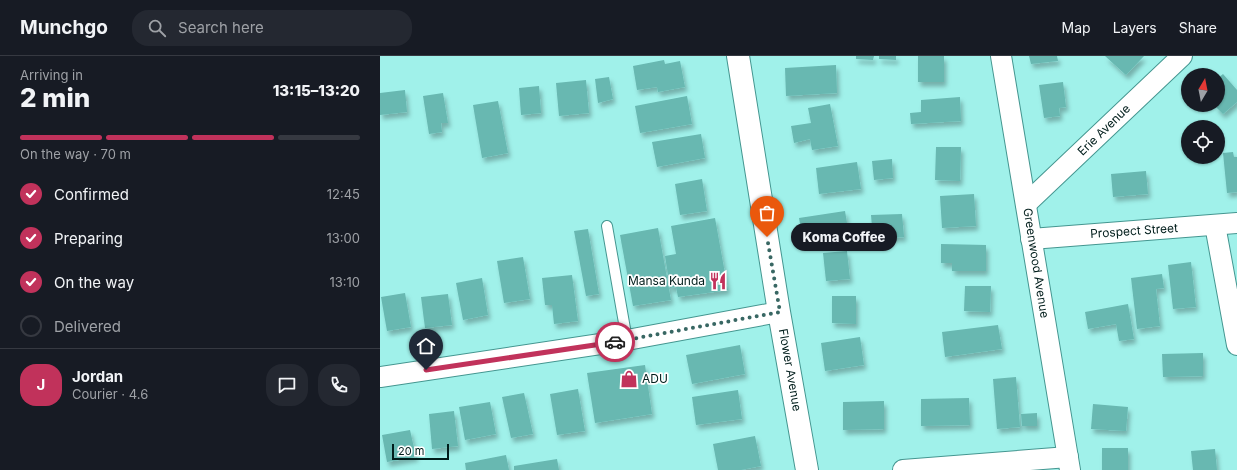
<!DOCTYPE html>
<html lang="en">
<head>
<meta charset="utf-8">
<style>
  body { margin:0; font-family:Inter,sans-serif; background:#242831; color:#f1f3f6; height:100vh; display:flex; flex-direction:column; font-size:15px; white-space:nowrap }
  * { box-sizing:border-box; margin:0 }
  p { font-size:13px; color:#9ea1a6 }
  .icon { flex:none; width:22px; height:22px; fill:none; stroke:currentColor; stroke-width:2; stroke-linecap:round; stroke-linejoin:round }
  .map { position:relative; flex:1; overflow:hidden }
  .side { display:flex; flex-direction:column; background:#171b24; width:380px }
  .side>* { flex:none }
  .needle { width:26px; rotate:10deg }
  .tools { position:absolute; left:801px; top:12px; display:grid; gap:8px }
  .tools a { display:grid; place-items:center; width:44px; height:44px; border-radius:50%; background:#171b24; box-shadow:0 1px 3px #0004; font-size:20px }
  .scale { position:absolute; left:12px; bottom:10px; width:57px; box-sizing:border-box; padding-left:4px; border:2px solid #001d1b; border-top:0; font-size:11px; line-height:14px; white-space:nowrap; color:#001d1b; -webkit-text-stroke:3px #fff; paint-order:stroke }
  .pin { position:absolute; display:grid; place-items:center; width:34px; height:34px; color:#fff; margin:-41px -17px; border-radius:50% 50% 50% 0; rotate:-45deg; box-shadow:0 0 4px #0007 }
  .pin .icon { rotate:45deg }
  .courier { position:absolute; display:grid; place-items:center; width:40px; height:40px; margin:-20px; border:3px solid #c1325b; border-radius:50%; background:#fff; color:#222; box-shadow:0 1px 5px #0007 }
  .bubble { position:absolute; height:28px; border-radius:14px; background:#171b24; box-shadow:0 1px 3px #0004; font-size:13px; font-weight:800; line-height:28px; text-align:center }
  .overview em { font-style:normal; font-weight:800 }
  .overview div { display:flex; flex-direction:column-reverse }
  .overview { display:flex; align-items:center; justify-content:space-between; height:68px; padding:0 20px }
  h1 { font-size:26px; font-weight:800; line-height:30px }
  .bar { display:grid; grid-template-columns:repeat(4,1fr); gap:6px 4px; align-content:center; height:48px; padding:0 20px }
  .bar i { height:5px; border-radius:3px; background:#363941 }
  .bar .active { background:#c1325b }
  .bar p { grid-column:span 4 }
  .line { display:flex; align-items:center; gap:10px; padding:0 20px; border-top:1px solid #363941 }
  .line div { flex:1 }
  .round { display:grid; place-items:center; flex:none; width:42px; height:42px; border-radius:16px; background:#242831 }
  ol { padding:0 20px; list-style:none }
  li { display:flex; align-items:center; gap:12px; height:44px }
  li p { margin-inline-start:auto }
  li .icon { padding:4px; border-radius:50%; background:#c1325b; color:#fff; stroke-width:4 }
  li:last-child { color:#9ea1a6 }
  li i { width:22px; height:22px; border:2px solid #363941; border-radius:50% }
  header { display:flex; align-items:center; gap:24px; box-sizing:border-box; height:56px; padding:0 20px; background:#171b24; border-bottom:1px solid #363941 }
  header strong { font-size:19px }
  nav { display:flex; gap:22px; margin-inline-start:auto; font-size:14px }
  .search { width:280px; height:36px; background:#242831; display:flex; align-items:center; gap:10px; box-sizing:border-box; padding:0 14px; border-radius:16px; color:#9ea1a6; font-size:15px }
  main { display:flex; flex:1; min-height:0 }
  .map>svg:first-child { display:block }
  .building { fill:#67b8b1; filter:url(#shadow) }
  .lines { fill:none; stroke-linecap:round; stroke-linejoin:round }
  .lane-casing { stroke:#449690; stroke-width:12 }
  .street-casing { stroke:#449690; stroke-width:22 }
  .secondary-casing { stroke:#449690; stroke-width:24 }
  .lane { stroke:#fff; stroke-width:10 }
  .street { stroke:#fff; stroke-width:20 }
  .secondary { stroke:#fff; stroke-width:22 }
  .done { stroke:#386763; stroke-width:4; stroke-dasharray:0 7.2 }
  .route { stroke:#c1325b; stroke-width:5 }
  .labels { text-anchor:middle; stroke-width:3.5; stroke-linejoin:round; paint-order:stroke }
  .street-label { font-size:12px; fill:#001d1b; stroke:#fff }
  .poi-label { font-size:12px; fill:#001d1b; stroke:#fff; text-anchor:end }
</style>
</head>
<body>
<header>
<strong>Munchgo</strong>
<div class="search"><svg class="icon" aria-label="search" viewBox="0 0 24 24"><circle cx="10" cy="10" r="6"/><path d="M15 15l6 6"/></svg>Search here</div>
<nav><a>Map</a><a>Layers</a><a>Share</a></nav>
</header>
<main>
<section class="side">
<div class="overview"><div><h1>2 min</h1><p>Arriving in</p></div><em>13:15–13:20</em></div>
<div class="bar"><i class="active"></i><i class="active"></i><i class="active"></i><i></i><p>On the way · 70 m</p></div>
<ol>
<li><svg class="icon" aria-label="check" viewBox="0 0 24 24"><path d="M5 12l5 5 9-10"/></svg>Confirmed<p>12:45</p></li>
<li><svg class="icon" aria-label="check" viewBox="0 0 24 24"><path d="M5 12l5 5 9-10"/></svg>Preparing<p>13:00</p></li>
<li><svg class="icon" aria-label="check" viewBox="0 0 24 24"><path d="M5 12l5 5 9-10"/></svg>On the way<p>13:10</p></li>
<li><i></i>Delivered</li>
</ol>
<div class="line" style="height:72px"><b class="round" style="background:#c1325b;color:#fff">J</b><div><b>Jordan</b><p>Courier · 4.6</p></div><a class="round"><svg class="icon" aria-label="chat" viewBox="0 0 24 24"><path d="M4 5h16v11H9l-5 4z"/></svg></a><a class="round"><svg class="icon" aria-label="phone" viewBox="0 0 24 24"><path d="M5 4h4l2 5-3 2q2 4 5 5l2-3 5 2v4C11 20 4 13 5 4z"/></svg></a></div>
</section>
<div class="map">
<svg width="857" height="414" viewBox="0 0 857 414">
  <defs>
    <filter id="shadow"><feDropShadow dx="2.5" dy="4.5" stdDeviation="2" flood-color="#0004"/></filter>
  </defs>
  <rect width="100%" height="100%" fill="#a0f1ea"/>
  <!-- building -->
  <g class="building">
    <polygon points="476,0 494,0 493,4 476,3"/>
    <polygon points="499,0 516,0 516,4 499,3"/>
    <rect x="538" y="0" width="26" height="26"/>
    <polygon points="649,0 677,0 678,5 651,8"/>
    <polygon points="725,0 764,0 746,19"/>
    <polygon points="284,4 285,8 300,5 305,31 278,36 277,31 257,34 253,10"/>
    <polygon points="456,9 457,37 406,40 405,12"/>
    <polygon points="843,18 857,34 857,46 843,58 834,49 838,49 838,22"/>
    <polygon points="229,21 233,43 218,47 215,23"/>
    <polygon points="206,24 209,57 179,60 176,27"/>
    <polygon points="683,26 686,51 679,52 680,60 664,62 659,29"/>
    <polygon points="159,30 161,57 141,59 139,32"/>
    <polygon points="25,34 27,56 0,59 0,37"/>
    <polygon points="63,37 68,67 61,67 62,76 49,78 43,40"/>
    <polygon points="307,40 312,68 260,77 255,50"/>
    <polygon points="580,41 581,65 531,68 530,57 541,56 541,44"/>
    <polygon points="118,45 128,97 102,102 93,49"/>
    <polygon points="450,48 458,90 432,94 430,83 414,87 411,70 431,67 428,52"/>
    <polygon points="321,78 325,102 277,111 272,86"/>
    <polygon points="556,91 581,91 580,125 555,124"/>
    <polygon points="853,96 854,101 857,101 857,136 847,137 843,97"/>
    <polygon points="512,103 513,122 494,124 492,105"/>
    <polygon points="477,106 481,133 439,138 436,112"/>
    <polygon points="766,115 768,138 733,141 731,118"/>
    <polygon points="322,123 327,155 300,159 295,128"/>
    <polygon points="594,138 596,170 562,172 560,140"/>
    <polygon points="465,155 469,179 423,186 419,162"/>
    <polygon points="522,158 524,181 493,183 491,159"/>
    <polygon points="335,162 348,234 298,241 296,231 290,232 285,200 296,198 291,170"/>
    <polygon points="278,172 291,244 253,250 240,179"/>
    <polygon points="208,173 219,238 206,240 194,175"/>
    <polygon points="561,188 606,189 606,215 572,215 572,207 561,207"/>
    <polygon points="467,195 470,223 446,225 443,197"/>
    <polygon points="143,201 150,243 124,247 117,205"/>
    <polygon points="811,206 816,251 793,253 788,209"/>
    <polygon points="782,218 784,232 776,233 780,270 757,273 751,222"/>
    <polygon points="192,219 198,265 174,268 172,249 165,249 162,222"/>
    <polygon points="102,222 108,259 83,264 76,227"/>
    <polygon points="585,230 611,230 610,256 584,255"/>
    <polygon points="25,237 31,271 7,275 1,241"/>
    <polygon points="68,238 72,269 45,272 41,241"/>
    <polygon points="452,240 476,240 476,268 452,267"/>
    <polygon points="748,248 754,283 739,285 736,268 708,273 705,256"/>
    <polygon points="618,269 622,293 565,301 562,276"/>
    <polygon points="480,281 484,309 445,315 441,287"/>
    <polygon points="360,289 365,318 312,328 306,299"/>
    <polygon points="823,297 823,320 783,321 782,298"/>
    <polygon points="265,309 272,358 215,367 207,317"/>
    <polygon points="636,321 640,371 617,373 613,323"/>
    <polygon points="198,333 205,375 177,379 170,338"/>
    <polygon points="358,334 362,363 316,369 312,341"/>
    <polygon points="144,337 153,378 131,382 122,341"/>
    <polygon points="589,342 590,369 541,370 541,343"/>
    <polygon points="504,345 504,373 463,374 463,346"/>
    <polygon points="110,346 116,378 85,384 79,351"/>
    <polygon points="713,348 748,351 746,375 711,373"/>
    <polygon points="74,355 78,390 52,393 49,358"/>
    <polygon points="657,357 657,370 642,370 641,358"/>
    <polygon points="30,374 36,401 7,406 2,379"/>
    <polygon points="375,380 381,410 361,414 338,414 333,388"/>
    <rect x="722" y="392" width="26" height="22"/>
    <polygon points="835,393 837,414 813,414 811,395"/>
    <polygon points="126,399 129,414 86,414 85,407"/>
    <polygon points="177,403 179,414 134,414 134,410"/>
  </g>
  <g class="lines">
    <!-- lane casing -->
    <g class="lane-casing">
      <polyline id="lane" points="227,170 247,284"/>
    </g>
    <!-- street casing -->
    <g class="street-casing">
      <g id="street">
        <polyline points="621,0 690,414"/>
        <polyline points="646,148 802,0"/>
        <polyline points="835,169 857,289"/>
        <polyline points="651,183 857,167"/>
        <polyline points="0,321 247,284 399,256"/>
        <polyline points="523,414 688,401"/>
      </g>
    </g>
    <!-- secondary casing -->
    <g class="secondary-casing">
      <polyline id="secondary" points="358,0 399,256 427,414"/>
    </g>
    <!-- lane -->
    <use href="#lane" class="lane"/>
    <!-- street -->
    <use href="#street" class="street"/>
    <!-- secondary -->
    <use href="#secondary" class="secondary"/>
  </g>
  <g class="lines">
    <!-- done -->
    <polyline class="done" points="235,286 400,256 387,181"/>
    <!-- route -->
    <polyline class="route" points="46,314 235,286"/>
  </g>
  <!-- icons -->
  <defs>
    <g id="restaurant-bare" transform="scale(1.38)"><path d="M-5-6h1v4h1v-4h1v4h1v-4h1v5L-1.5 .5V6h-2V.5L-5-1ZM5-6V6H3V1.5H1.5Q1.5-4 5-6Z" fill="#c1325b" stroke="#fff" stroke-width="2.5" paint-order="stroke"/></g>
    <g id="shop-bare" transform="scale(1.38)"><path d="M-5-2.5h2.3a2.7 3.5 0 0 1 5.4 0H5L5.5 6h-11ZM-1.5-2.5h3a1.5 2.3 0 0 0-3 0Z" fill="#c1325b" stroke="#fff" stroke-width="2.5" paint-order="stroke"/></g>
  </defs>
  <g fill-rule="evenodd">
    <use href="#restaurant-bare" x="338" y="225"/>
    <use href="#shop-bare" x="249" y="323"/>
  </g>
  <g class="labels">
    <!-- street labels -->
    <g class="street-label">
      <text transform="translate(724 74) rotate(-44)" y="4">Erie Avenue</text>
      <text transform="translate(754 175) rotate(-4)" y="4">Prospect Street</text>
      <text transform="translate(656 207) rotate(81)" y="4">Greenwood Avenue</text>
      <text transform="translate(410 314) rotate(80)" y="4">Flower Avenue</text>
    </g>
    <!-- poi labels -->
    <g class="poi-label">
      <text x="325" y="229">Mansa Kunda</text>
      <text x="262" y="327" text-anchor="start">ADU</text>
    </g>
  </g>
</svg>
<div class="tools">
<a><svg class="needle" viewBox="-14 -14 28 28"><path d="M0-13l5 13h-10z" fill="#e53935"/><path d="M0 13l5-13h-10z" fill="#9ea1a6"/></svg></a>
<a><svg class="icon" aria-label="locate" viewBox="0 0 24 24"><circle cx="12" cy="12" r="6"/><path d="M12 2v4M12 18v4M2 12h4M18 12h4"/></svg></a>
</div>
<div class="scale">20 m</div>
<div class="pin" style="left:387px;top:181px;background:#ea580c"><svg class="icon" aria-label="bag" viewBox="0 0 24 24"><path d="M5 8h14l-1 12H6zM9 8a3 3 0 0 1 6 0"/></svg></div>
<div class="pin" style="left:46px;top:314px;background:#1f2937"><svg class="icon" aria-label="home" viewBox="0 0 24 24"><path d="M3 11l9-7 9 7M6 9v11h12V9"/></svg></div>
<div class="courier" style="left:235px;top:286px"><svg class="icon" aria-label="car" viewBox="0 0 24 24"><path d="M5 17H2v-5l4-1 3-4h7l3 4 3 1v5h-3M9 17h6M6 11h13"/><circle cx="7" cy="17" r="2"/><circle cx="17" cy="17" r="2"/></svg></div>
<div class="bubble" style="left:411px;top:167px;width:106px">Koma Coffee</div>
</div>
</main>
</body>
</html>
